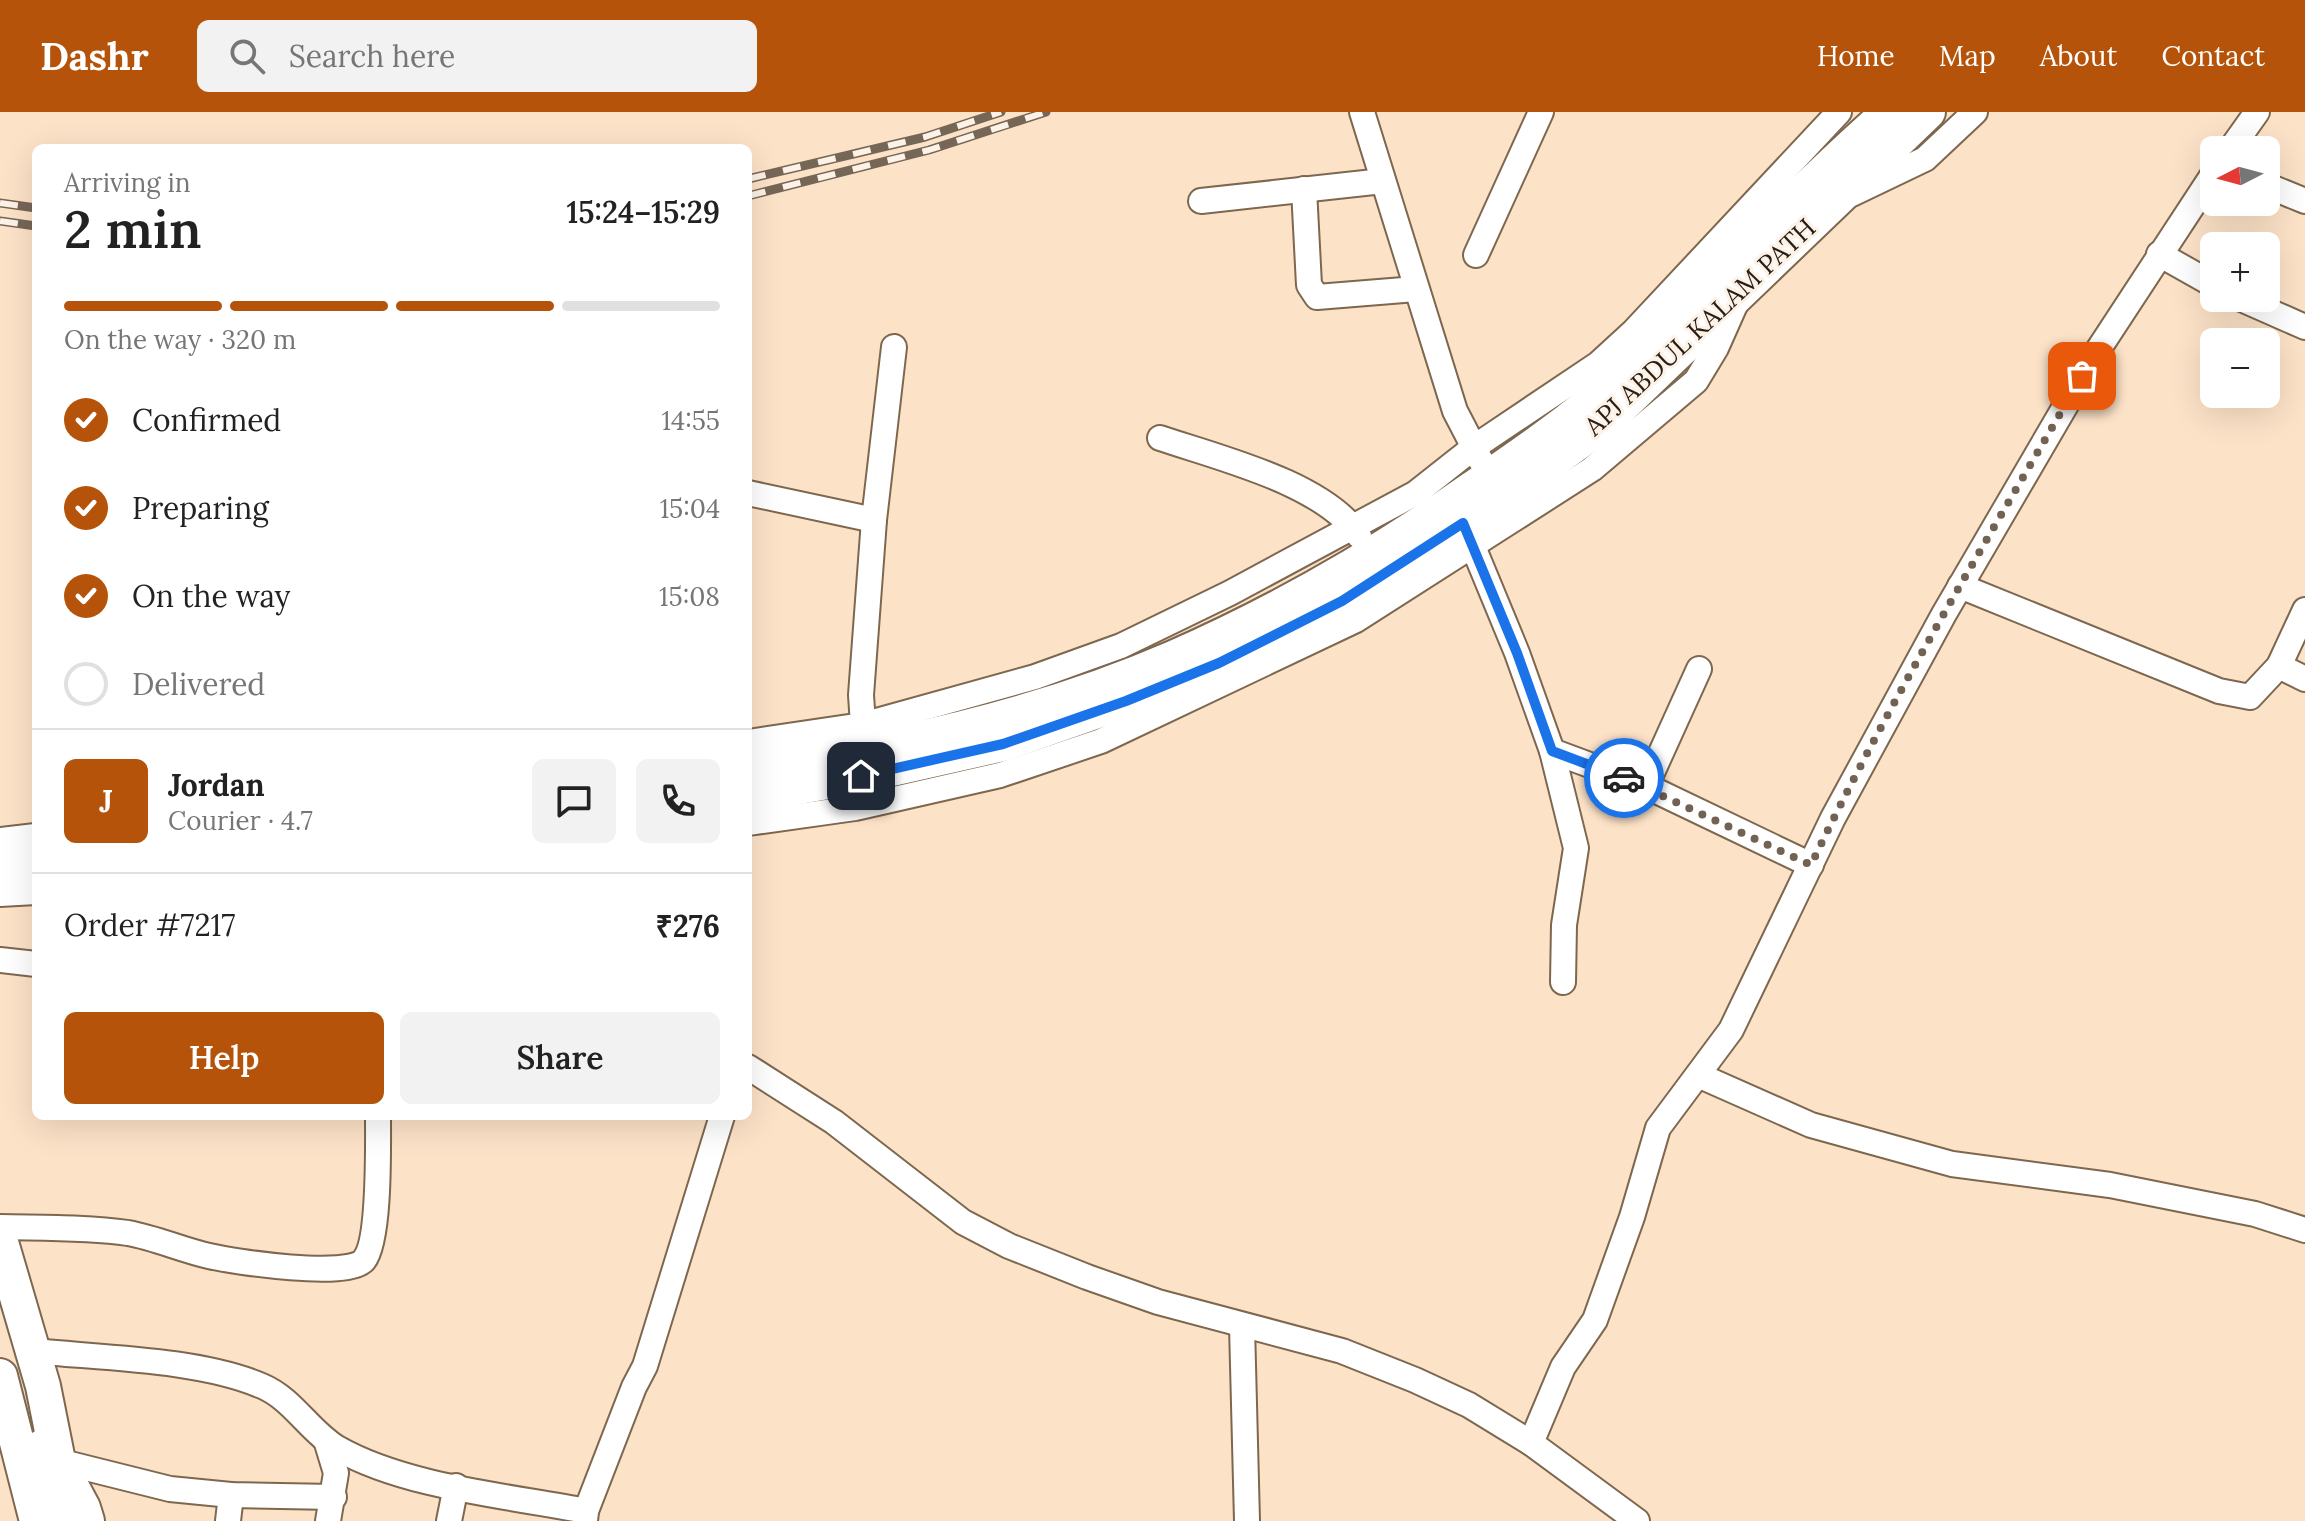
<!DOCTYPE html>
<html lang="en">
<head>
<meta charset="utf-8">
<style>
  body { margin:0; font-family:Lora,serif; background:#f2f2f2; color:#222; height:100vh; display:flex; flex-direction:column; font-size:30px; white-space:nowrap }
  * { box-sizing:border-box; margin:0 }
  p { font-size:26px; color:#767676 }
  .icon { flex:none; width:44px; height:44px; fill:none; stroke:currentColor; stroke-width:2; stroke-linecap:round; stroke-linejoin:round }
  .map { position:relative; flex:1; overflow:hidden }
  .details { position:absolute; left:32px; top:32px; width:720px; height:976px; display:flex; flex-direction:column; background:#fff; border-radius:12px; box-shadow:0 8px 32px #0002 }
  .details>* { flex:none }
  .needle { width:52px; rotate:264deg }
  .controls { position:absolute; left:2200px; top:24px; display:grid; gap:16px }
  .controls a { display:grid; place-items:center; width:80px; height:80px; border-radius:12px; background:#fff; box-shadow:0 8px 32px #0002; font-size:40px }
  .pin { position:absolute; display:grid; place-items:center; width:68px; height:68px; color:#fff; margin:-34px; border-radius:16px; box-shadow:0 4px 12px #0006 }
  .courier { position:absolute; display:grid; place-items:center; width:80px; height:80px; margin:-40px; border:6px solid #1a73e8; border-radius:50%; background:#fff; color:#222; box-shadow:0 2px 10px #0007 }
  .headline em { font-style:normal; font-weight:600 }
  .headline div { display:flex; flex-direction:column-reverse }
  .headline { display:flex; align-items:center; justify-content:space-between; height:136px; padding:0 32px }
  h1 { font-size:52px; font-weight:600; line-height:60px }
  .bar { display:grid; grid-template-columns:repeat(4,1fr); gap:12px 8px; align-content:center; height:96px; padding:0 32px }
  .bar i { height:10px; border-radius:6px; background:#e0e0e0 }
  .bar .selected { background:#b45309 }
  .bar p { grid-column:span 4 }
  .line { display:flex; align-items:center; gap:20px; padding:0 32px; border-top:2px solid #e0e0e0 }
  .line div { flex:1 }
  .round { display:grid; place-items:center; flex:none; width:84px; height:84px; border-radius:12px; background:#f2f2f2 }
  ol { padding:0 32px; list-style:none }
  li { display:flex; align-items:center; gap:24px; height:88px }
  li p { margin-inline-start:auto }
  li .icon { padding:8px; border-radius:50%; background:#b45309; color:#fff; stroke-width:4 }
  li:last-child { color:#767676 }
  li i { width:44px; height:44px; border:4px solid #e0e0e0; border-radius:50% }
  .action { display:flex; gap:16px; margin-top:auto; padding:16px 32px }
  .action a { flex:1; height:92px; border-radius:12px; background:#b45309; color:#fff; font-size:32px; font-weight:600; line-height:92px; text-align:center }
  .action a+a { background:#f2f2f2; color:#222 }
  header { display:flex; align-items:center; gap:48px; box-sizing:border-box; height:112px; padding:0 40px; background:#b45309; color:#fff }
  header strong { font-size:38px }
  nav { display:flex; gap:44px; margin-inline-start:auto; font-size:28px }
  .search { width:560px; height:72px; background:#f2f2f2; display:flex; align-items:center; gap:20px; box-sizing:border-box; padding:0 28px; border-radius:12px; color:#767676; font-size:30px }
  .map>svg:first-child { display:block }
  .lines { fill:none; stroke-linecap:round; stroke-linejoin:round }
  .minor-casing { stroke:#7d674f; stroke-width:28 }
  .major-casing { stroke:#7d674f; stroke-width:34 }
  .highway-casing { stroke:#7d674f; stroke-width:38 }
  .minor { stroke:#fff; stroke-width:24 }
  .major { stroke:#fff; stroke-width:30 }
  .highway { stroke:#fff; stroke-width:34 }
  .rail-casing { stroke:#766656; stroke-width:9 }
  .rail { stroke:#fdf2e7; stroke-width:6; stroke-dasharray:18; stroke-linecap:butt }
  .done { stroke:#726253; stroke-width:8; stroke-dasharray:0 14.4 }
  .route { stroke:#1a73e8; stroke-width:10 }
  .labels { text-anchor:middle; stroke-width:6; stroke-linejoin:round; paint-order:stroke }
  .street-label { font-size:26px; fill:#271d14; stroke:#fdf2e7 }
</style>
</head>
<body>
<header>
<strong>Dashr</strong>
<div class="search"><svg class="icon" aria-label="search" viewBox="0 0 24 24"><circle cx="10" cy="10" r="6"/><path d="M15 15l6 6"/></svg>Search here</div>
<nav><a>Home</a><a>Map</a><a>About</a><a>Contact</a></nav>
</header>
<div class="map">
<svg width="2305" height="1409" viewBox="0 0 2305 1409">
  <rect width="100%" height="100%" fill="#fce2c7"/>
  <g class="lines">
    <!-- minor casing -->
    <g class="minor-casing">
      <g id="minor">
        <polyline points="1362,0 1455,299 1481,349"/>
        <polyline points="2230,38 2257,0"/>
        <polyline points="2266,73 2305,89"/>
        <polyline points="1304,77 1309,173 1317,185 1416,177"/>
        <polyline points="1852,82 1925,47 1975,0"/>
        <polyline points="1201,89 1383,69"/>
        <polyline points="2159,142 2214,173"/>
        <polyline points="1476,143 1541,0"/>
        <polyline points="2239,186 2305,215"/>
        <path d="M 1160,326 C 1219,346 1324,371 1359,424"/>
        <polyline points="748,381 874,408"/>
        <polyline points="1467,420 1517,541 1552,639 1646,674 1811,753"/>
        <polyline points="1960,474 2219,579 2250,585 2279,554 2305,498"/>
        <polyline points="2279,554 2305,567"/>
        <polyline points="864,627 861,583 874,408 894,235"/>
        <polyline points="748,630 862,613 1035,565 1121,534 1230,481 1416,381 1473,336 1598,252 1634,219 1839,0"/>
        <polyline points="1552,639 1576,736 1564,813 1563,870"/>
        <polyline points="1646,674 1699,557"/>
        <polyline points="748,711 855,696 1000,663 1101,629 1356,508 1592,357 1696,269 1716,236 1736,191"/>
        <polyline points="0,782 36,780"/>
        <polyline points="0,848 36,852"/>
        <polyline points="748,955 834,1010 963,1110 1009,1134 1087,1165 1158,1190 1342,1239 1415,1268 1469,1293 1531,1331 1637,1409"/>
        <polyline points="1698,963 1811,1013 1952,1052 2110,1073 2255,1102 2305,1118"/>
        <path d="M 0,1115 C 42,1116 86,1115 128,1121 C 156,1126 182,1138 209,1144 C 235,1150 349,1167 364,1148 C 380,1129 378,1032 378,1004"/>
        <polyline points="1242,1214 1247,1409"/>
        <path d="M 33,1239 C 102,1246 199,1247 262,1274 C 293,1287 309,1319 337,1336 C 405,1375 509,1384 586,1399"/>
        <polyline points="326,1328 336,1361 328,1409"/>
        <polyline points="1531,1331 1563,1255 1595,1208 1632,1105 1658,1016 1731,918 1833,706 1944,502 2098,238 2214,61"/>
        <polyline points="58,1349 170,1377 231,1383 334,1385"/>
        <polyline points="228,1409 231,1383"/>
        <polyline points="449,1409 456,1374"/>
        <polyline points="585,1409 586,1399 634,1275 645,1254 722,1004"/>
      </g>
    </g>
    <!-- major casing -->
    <g class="major-casing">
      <polyline id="major" points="41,1333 60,1409"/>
    </g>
    <!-- highway casing -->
    <g class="highway-casing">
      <g id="highway">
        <path d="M 748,656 C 892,637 1039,604 1173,546 C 1278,500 1379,442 1473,376 C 1519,344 1567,312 1608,275 C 1638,247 1666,217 1695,189 C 1758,124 1821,60 1889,0"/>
        <polyline points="748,684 861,664 1003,632 1126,589 1219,551 1342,489 1493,392 1601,314 1928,0"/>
        <polyline points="0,733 36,729"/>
        <polyline points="0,761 36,755"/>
        <polyline points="0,1127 43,1274 58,1349 83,1396 87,1409"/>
        <polyline points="0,1264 37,1409"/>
      </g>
    </g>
    <!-- minor -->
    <use href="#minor" class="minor"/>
    <!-- major -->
    <use href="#major" class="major"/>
    <!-- highway -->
    <use href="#highway" class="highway"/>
    <!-- rail casing -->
    <g class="rail-casing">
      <g id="rail">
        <polyline points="748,67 925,25 1001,0"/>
        <polyline points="748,84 929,38 1046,0"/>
        <polyline points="0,91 36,96"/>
        <polyline points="0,109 36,114"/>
      </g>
    </g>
    <!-- rail -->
    <use href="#rail" class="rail"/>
  </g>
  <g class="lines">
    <!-- done -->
    <path class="done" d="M 1624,666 L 1811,753 C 1891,585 1989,425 2082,264"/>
    <!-- route -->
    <polyline class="route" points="861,664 1003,632 1126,589 1219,551 1342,489 1463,411 1517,541 1552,639 1624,666"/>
  </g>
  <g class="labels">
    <!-- street labels -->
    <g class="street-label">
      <text transform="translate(1700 215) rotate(-43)" y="9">APJ ABDUL KALAM PATH</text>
    </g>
  </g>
</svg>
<div class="controls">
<a><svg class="needle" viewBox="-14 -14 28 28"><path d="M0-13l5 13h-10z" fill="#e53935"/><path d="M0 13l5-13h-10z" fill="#767676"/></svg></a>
<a>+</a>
<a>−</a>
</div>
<div class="pin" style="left:2082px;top:264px;background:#ea580c"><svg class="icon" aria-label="bag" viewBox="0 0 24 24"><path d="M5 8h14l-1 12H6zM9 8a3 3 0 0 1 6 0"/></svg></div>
<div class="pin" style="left:861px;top:664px;background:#1f2937"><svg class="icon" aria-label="home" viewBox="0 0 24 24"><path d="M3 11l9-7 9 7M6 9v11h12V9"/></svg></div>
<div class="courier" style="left:1624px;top:666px"><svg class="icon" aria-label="car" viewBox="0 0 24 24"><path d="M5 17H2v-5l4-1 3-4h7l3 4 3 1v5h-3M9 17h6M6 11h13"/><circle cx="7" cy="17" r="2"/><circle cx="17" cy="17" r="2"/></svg></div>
<section class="details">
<div class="headline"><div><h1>2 min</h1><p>Arriving in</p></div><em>15:24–15:29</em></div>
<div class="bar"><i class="selected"></i><i class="selected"></i><i class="selected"></i><i></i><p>On the way · 320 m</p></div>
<ol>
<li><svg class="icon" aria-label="check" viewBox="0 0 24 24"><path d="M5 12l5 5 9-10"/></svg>Confirmed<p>14:55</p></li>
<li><svg class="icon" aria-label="check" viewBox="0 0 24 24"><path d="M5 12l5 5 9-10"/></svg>Preparing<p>15:04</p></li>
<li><svg class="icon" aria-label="check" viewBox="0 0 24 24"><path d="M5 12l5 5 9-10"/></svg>On the way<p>15:08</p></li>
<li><i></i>Delivered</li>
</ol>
<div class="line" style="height:144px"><b class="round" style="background:#b45309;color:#fff">J</b><div><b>Jordan</b><p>Courier · 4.7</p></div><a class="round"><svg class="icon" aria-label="chat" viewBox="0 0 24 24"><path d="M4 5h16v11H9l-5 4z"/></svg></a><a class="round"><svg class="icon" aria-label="phone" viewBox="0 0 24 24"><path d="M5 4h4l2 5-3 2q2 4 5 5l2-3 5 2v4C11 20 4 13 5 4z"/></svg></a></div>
<div class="line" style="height:104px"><div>Order #7217</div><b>₹276</b></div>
<div class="action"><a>Help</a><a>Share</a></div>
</section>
</div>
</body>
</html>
